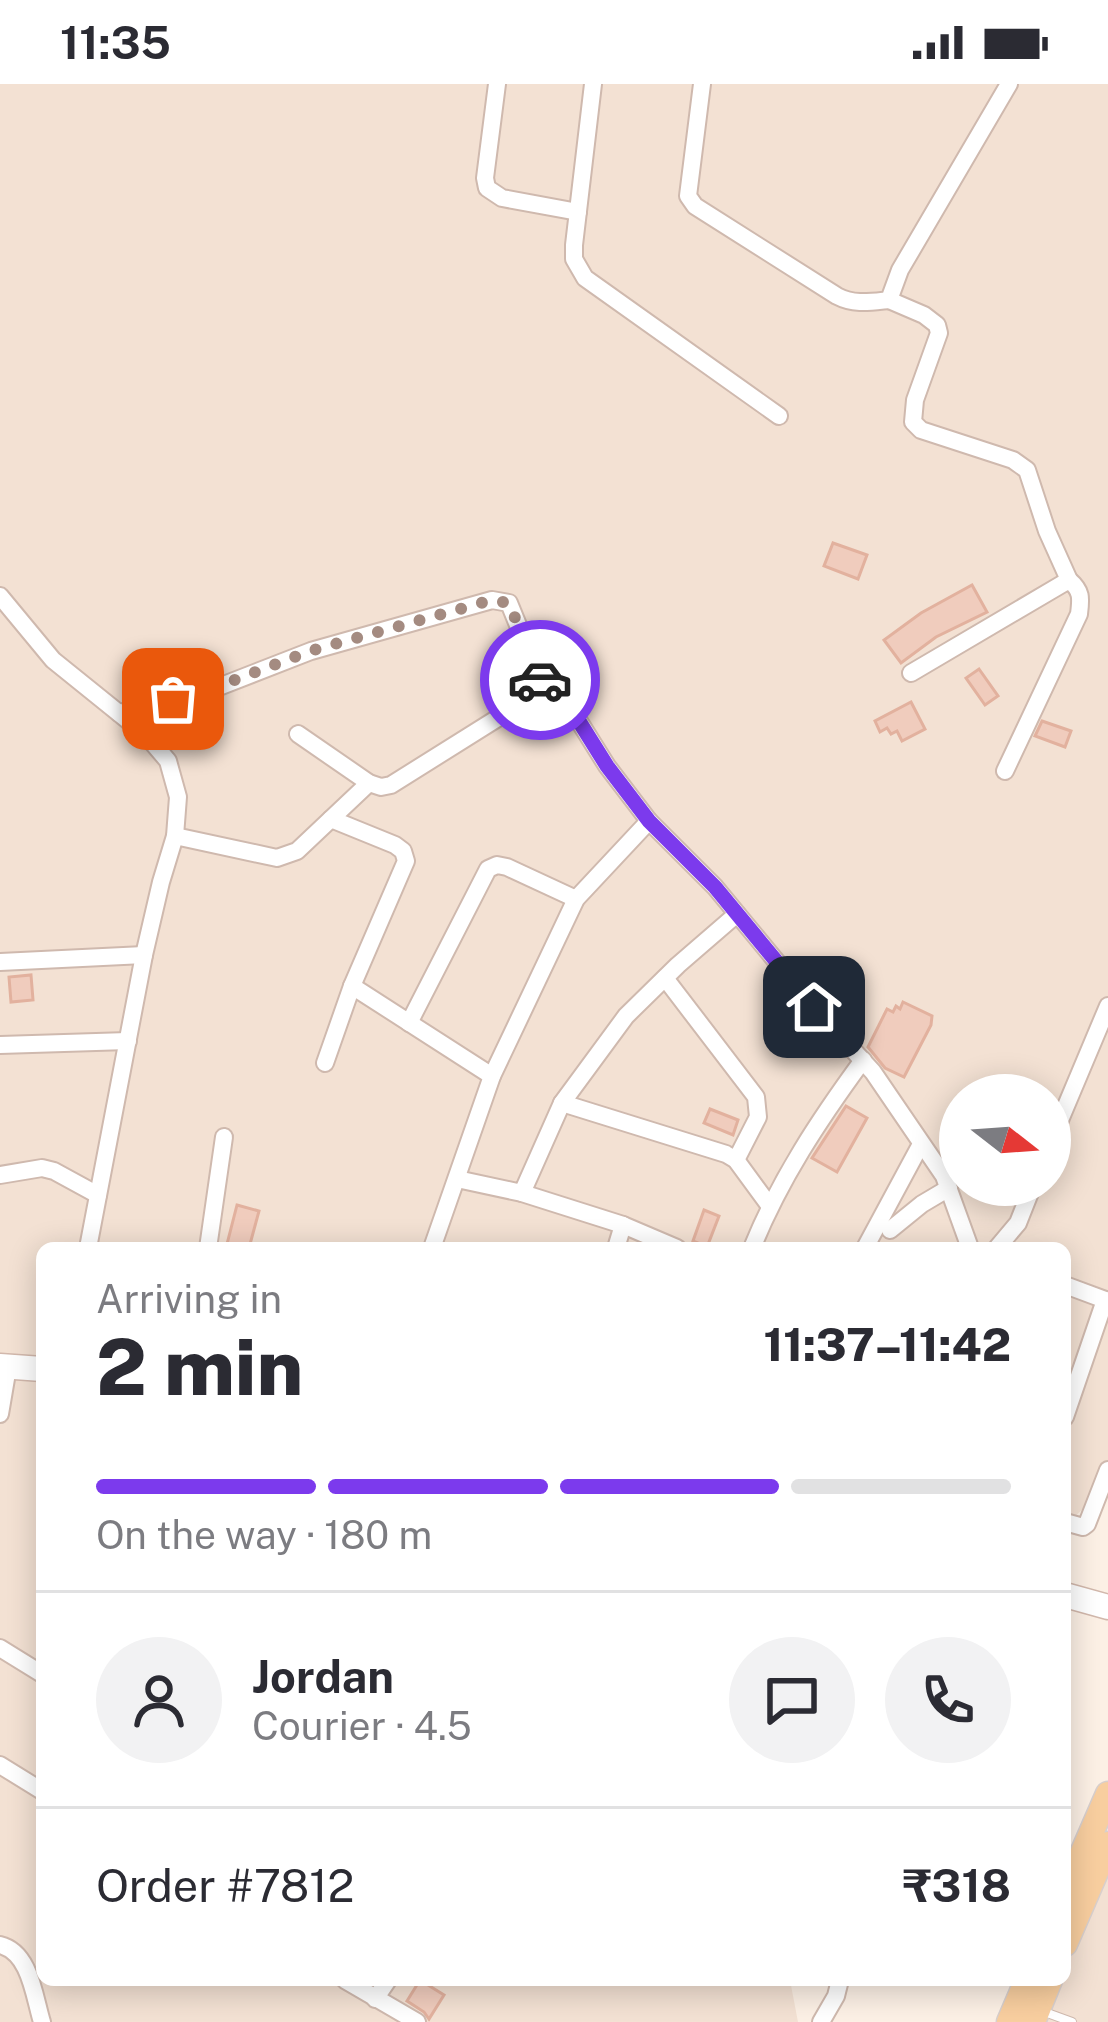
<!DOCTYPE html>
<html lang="en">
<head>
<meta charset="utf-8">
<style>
  body { margin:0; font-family:"Public Sans",sans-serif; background:#f2f2f3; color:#2b2b33; height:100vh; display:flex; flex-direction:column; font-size:45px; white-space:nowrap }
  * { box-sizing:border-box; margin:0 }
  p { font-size:39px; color:#7c7c81 }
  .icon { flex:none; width:66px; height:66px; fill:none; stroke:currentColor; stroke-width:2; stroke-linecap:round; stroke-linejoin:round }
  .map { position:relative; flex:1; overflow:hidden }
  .panel { position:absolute; left:36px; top:1158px; width:1035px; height:744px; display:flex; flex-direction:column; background:#fff; border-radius:18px; box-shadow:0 6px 30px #0003 }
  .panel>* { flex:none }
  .needle { width:78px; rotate:107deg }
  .controls { position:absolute; left:939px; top:990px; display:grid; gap:24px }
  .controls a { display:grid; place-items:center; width:132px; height:132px; border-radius:50%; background:#fff; box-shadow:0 6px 30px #0003; font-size:60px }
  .pin { position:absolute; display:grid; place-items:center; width:102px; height:102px; color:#fff; margin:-51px; border-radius:24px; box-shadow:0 6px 18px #0006 }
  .courier { position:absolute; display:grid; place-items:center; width:120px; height:120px; margin:-60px; border:9px solid #7c3aed; border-radius:50%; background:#fff; color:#222; box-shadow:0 3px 15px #0007 }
  .overview em { font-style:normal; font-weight:800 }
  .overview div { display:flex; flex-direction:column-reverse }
  .overview { display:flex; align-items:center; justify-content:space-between; height:204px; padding:0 60px }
  h1 { font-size:78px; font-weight:800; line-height:90px }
  .bar { display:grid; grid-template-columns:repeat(4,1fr); gap:18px 12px; align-content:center; height:144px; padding:0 60px }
  .bar i { height:15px; border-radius:9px; background:#e1e1e2 }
  .bar .current { background:#7c3aed }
  .bar p { grid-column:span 4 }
  .line { display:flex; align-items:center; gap:30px; padding:0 60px; border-top:3px solid #e1e1e2 }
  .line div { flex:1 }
  .round { display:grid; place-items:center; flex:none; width:126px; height:126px; border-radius:63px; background:#f2f2f3 }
  .status { display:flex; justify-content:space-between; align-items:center; height:84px; padding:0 60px; background:#fff; direction:ltr }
  .status svg { height:33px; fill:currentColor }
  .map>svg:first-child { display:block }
  .residential { fill:#f3e1d3; fill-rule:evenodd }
  .building { fill:#f0ccbd; stroke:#e2b19e; stroke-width:3 }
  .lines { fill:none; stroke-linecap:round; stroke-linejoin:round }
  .lane-casing { stroke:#cfb9ae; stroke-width:10 }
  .street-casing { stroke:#cfb9ae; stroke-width:20 }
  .secondary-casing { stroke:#d2b8ac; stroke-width:27 }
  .primary-casing { stroke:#d8cfcd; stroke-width:27 }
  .lane { stroke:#fff; stroke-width:8 }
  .street { stroke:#fff; stroke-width:16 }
  .secondary { stroke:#fff; stroke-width:24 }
  .primary { stroke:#f8ce9f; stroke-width:24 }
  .done { stroke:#a48b81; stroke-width:12; stroke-dasharray:0 21.6 }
  .route { stroke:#7c3aed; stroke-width:15 }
</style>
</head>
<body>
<div class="status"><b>11:35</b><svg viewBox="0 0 49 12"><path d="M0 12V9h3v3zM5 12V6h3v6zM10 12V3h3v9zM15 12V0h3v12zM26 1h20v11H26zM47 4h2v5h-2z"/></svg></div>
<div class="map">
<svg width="1108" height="1938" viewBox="0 0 1108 1938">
  <rect width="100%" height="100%" fill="#fcf0e5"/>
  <!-- residential -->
  <g class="residential">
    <path d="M 0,0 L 1108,0 L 1108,1403 L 1065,1441 L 1065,1164 L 42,1164 L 42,1280 L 0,1276 ZM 960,1011 L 1050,1011 L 1050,1101 L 960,1101 Z"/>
    <polygon points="0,1280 42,1283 42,1896 790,1896 798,1938 0,1938"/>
    <polygon points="1108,1762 1108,1938 1039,1938 1056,1896 1065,1896 1065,1872"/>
  </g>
  <!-- building -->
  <g class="building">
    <polygon points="833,459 867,471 858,495 824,482"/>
    <polygon points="972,501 987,528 936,553 901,579 884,556 921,529"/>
    <polygon points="979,585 998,612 985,621 966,594"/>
    <polygon points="911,618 925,645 902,657 897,647 891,650 887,644 880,648 875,637"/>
    <polygon points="1042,637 1071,647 1065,663 1035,652"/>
    <polygon points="31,891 33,916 11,918 9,893"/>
    <polygon points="903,918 932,932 931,941 904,993 885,984 868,963 887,925 893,928 896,922 900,925"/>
    <polygon points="846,1022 867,1034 837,1088 812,1074"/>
    <polygon points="710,1025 738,1036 733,1051 704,1039"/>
    <polygon points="237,1121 259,1127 249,1164 226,1164"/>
    <polygon points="704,1126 719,1132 707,1163 693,1157"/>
    <polygon points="420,1896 444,1911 429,1935 424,1928 407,1917"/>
  </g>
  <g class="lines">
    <!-- lane casing -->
    <g class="lane-casing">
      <polyline id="lane" points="1039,1926 1072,1938"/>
    </g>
    <!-- street casing -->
    <g class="street-casing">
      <g id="street">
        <polyline points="497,0 485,94 487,104 502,114 578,128"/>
        <polyline points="593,0 574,161 574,175 585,194 779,332"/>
        <path d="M 702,0 L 688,112 L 695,122 L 837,212 C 854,221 870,218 889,216 L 900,186 L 1009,0"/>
        <polyline points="889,216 924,231 937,241 939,249 915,316 913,338 921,346 1013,376 1027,386 1047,447 1069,496"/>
        <polyline points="0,512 53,576 146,651 168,677 178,713 175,752 161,798 144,871 88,1164"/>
        <path d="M 911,589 L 1069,496 C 1082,507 1081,514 1079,530 L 1005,687"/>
        <polyline points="119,629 198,611 311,567 492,516 509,519 544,605"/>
        <polyline points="298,650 369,699 381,703 391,701 544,605 555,605 562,610 607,682 649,737 715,803 814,923 873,988 944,1092 970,1164"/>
        <polyline points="175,752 277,774 297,767 369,699"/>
        <polyline points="0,878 144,871"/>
        <polyline points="665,894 756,1013 758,1033 736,1076"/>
        <polyline points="352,902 492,992"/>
        <polyline points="409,939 488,785 497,781 507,783 576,815"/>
        <polyline points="0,961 128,957"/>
        <polyline points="325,979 352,902 406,777 403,767 395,761 331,735"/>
        <polyline points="562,1019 726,1070 736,1076 769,1121"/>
        <polyline points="1050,1060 1108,922"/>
        <polyline points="0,1091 42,1084 54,1087 98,1111"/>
        <polyline points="457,1095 522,1109 562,1019 626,932 678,881 737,830"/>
        <polyline points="522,1109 623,1141 677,1164"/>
        <polyline points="890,1146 922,1120 949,1104"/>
        <polyline points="208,1164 224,1053"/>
        <polyline points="432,1164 492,992 576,815 649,737"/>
        <polyline points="616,1164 623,1141"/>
        <path d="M 752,1164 C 780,1095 819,1036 863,976"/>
        <polyline points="865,1164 921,1060"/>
        <polyline points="997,1164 1018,1139 1033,1101"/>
        <polyline points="1065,1201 1108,1217"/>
        <polyline points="0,1330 8,1283"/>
        <polyline points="1065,1333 1105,1216"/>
        <polyline points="1065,1438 1083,1443 1087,1440 1108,1386"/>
        <polyline points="0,1564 42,1590"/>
        <polyline points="0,1681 42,1707"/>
        <path d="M 0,1861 C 30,1868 34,1912 42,1938"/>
        <polyline points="345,1896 417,1938"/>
        <polyline points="375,1915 388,1896"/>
        <polyline points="821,1938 836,1912 840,1896"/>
      </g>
    </g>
    <!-- secondary casing -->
    <g class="secondary-casing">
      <g id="secondary">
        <polyline points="0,1282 42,1285"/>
        <polyline points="1065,1511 1108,1523"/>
      </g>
    </g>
    <!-- primary casing -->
    <g class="primary-casing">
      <g id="primary">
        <polyline points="1065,1809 1108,1710"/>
        <polyline points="1065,1860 1108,1760"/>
        <polyline points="1009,1938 1027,1896"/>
        <polyline points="1033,1938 1050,1896"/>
      </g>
    </g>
    <!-- lane -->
    <use href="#lane" class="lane"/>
    <!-- street -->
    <use href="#street" class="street"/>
    <!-- secondary -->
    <use href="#secondary" class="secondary"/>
    <!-- primary -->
    <use href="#primary" class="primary"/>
  </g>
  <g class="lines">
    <!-- done -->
    <polyline class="done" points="173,615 198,610 310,567 492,516 509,519 540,596"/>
    <!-- route -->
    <polyline class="route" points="540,596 544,605 555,605 562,610 607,682 649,737 715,803 814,923"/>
  </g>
</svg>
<div class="controls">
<a><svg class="needle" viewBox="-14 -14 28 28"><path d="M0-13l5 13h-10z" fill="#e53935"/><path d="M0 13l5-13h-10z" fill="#7c7c81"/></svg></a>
</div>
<div class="pin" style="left:173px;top:615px;background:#ea580c"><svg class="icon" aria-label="bag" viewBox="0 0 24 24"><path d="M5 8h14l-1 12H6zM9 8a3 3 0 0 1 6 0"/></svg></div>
<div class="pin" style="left:814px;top:923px;background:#1f2937"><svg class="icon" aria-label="home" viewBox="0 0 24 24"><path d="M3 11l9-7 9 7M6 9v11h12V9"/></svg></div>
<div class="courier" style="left:540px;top:596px"><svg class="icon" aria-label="car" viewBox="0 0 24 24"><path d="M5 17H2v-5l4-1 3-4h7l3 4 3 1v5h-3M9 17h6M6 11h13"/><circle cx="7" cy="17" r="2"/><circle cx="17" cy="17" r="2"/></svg></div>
<section class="panel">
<div class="overview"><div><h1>2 min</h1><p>Arriving in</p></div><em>11:37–11:42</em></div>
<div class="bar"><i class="current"></i><i class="current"></i><i class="current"></i><i></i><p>On the way · 180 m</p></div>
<div class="line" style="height:216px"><a class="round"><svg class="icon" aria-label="person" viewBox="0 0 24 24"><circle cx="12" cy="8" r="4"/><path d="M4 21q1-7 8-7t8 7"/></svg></a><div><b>Jordan</b><p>Courier · 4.5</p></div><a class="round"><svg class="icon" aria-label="chat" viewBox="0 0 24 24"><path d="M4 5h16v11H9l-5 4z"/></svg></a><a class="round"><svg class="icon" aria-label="phone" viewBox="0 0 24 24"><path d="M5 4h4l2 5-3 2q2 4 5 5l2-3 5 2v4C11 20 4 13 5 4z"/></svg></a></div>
<div class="line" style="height:156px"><div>Order #7812</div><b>₹318</b></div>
</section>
</div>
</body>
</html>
